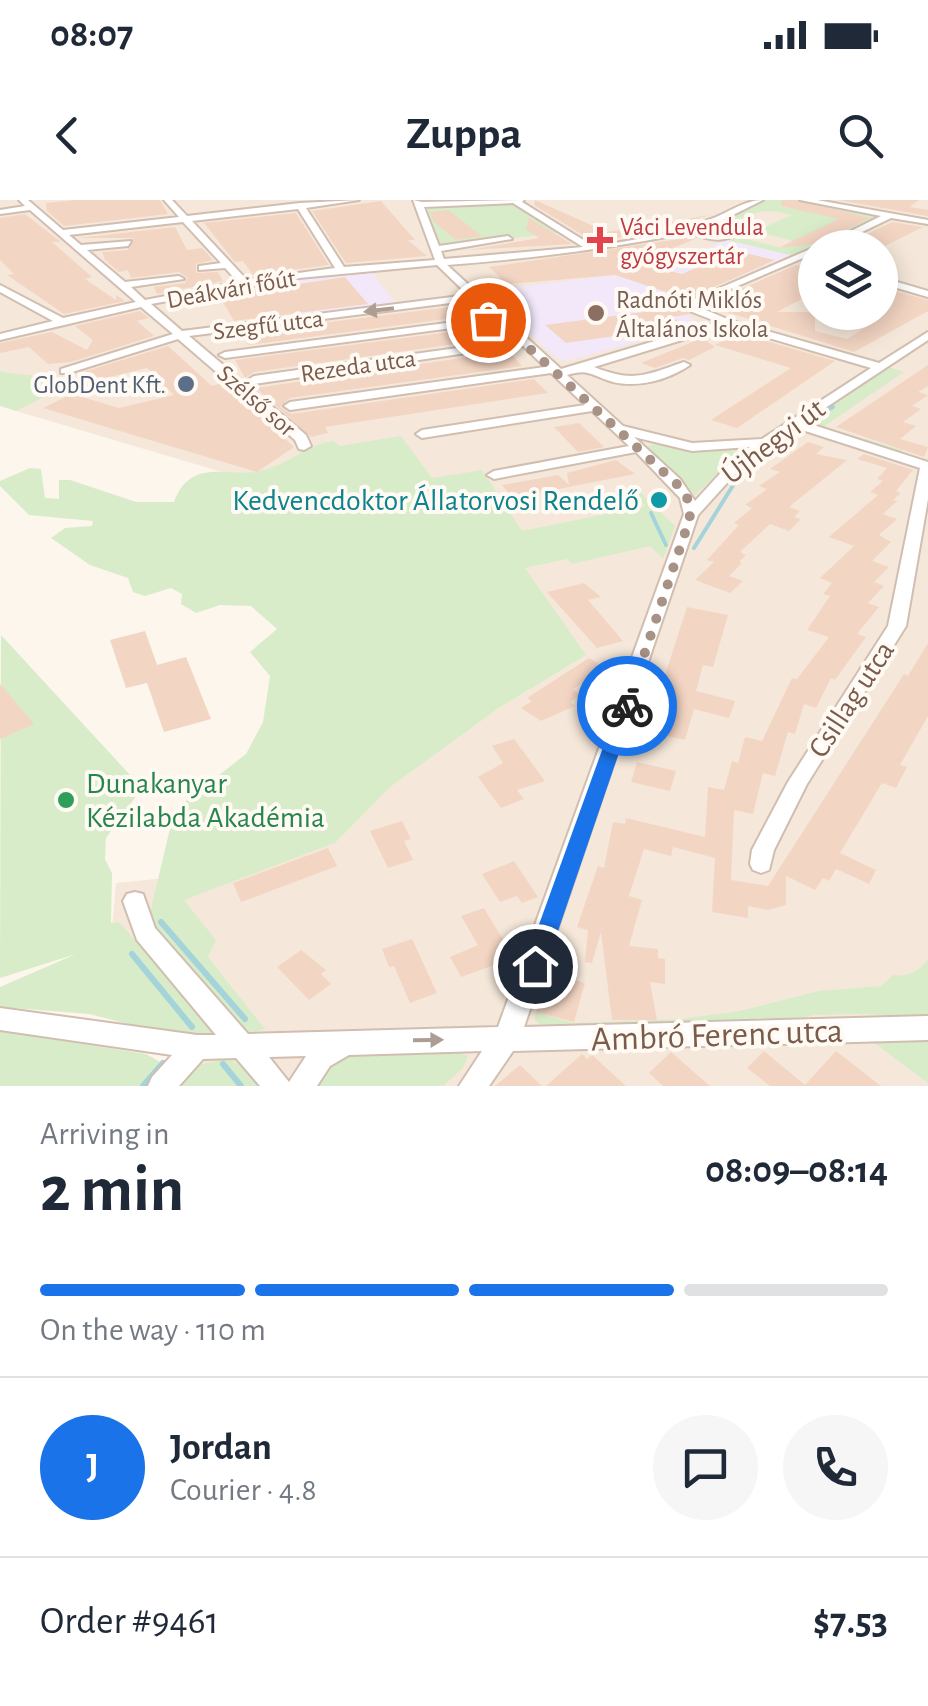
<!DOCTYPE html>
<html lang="en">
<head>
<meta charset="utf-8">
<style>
  body { margin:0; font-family:"Alegreya Sans",sans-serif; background:#f6f6f7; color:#1f2937; height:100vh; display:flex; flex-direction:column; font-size:38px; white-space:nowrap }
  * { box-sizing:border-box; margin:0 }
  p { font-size:32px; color:#747a83 }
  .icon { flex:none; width:55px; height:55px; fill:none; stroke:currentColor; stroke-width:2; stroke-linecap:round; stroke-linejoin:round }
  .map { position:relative; height:886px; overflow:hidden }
  .panel { display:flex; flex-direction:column; background:#fff; flex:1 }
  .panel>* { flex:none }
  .buttons { position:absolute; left:798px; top:30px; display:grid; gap:20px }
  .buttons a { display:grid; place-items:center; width:100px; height:100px; border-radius:50%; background:#fff; box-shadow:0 5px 25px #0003; font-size:50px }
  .pin { position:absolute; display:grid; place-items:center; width:85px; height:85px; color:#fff; margin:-42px; border:5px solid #fff; border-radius:50%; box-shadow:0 2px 10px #0007 }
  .courier { position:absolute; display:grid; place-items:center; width:100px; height:100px; margin:-50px; border:8px solid #1a73e8; border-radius:50%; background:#fff; color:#222; box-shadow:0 2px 12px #0007 }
  .headline em { font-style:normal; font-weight:700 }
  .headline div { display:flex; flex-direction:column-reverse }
  .headline { display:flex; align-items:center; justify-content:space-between; height:170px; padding:0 40px }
  h1 { font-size:65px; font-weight:700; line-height:75px }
  .bar { display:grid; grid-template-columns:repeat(4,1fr); gap:15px 10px; align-content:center; height:120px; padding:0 40px }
  .bar i { height:12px; border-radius:8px; background:#e0e1e3 }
  .bar .selected { background:#1a73e8 }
  .bar p { grid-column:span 4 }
  .line { display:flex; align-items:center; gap:25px; padding:0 40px; border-top:2px solid #e0e1e3 }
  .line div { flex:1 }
  .round { display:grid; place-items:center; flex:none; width:105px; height:105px; border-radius:52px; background:#f6f6f7 }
  .status { display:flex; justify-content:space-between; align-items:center; height:70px; padding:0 50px; background:#fff; direction:ltr }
  .status svg { height:28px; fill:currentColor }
  header { display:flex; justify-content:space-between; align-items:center; height:130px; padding:0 40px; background:#fff; font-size:45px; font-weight:700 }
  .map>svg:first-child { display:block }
  .residential { fill:#f5e8da; fill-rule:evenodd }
  .education { fill:#f3e8fa }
  .green { fill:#d8ecc9 }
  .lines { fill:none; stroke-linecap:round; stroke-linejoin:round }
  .stream-far1 { stroke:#a5d3da; stroke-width:4 }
  .stream { stroke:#a5d3da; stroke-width:6 }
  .building { fill:#f3d5c3 }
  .street-casing { stroke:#d1beb0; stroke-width:4 }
  .street { fill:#fff; fill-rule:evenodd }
  .oneway { fill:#af9d94 }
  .route { fill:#1a73e8 }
  .done { stroke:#a89285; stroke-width:10; stroke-dasharray:0 18 }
  .health-dot { fill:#e0444e; stroke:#fffaf3; stroke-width:4 }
  .education-dot { fill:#8d6e63; stroke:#fffaf3; stroke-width:4 }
  .service-dot { fill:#5c6f8a; stroke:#fffaf3; stroke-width:4 }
  .culture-dot { fill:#0f9aa8; stroke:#fffaf3; stroke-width:4 }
  .leisure-dot { fill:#2e9e5b; stroke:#fffaf3; stroke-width:4 }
  .labels { text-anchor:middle; stroke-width:8; stroke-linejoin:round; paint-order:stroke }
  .far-health-label { font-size:25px; fill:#be3a42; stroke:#fffaf3; text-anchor:start }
  .far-street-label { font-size:25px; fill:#7a5c4d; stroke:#fffaf3 }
  .far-education-label { font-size:25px; fill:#785e54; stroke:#fffaf3; text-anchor:start }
  .far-service-label { font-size:25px; fill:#4e5e75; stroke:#fffaf3; text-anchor:end }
  .street-label { font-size:30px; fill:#7a5c4d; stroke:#fffaf3 }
  .culture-label { font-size:30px; fill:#0d838f; stroke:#fffaf3; text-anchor:end }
  .leisure-label { font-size:30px; fill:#27864d; stroke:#fffaf3; text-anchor:start }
  .near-street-label { font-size:35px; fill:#7a5c4d; stroke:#fffaf3 }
</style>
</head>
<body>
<div class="status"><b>08:07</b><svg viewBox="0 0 49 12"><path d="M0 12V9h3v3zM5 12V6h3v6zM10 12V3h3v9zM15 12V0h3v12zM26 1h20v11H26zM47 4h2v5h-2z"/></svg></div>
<header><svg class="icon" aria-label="back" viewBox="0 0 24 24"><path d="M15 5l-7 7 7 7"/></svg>Zuppa<svg class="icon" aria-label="search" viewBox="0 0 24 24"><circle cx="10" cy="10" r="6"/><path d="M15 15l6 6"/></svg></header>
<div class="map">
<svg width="928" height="886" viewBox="0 0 928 886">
  <rect width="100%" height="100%" fill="#fdf6ec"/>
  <!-- residential -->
  <path class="residential" d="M 0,0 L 928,0 L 928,886 L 174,886 L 202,854 L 111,742 L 116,683 L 175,677 L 318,640 L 249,280 L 16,211 L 72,183 L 57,177 L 31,178 L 0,171 ZM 815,48 L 880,48 L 880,112 L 815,112 Z"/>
  <!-- education -->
  <g class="education">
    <polygon points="727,40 790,55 709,88 648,71"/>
    <polygon points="371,71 396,104 296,117 274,83"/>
    <polygon points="623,74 702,92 672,105 701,125 566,161 556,158 484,91"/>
  </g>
  <!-- green -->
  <g class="green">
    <path d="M 764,0 L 796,0 L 880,17 C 858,28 838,33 815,43 L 820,45 L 802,43 L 815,47 L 790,55 L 727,40 L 710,44 L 744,33 L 748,34 L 741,38 L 782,48 L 796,42 L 756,31 L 792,15 C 763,6 746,14 719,28 L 733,32 L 716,38 L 684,32 L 725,20 Z"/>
    <polygon points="508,2 560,32 439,48 427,7"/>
    <polygon points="886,166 904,172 823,227 903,250 898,254 803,221"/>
    <path d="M 0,171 C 24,177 50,174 73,183 L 16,211 L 0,206 Z"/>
    <path d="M 401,236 L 432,278 L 482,270 L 522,331 L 645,306 L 634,293 L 640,292 L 675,326 L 663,359 L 650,346 L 572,364 L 567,359 L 525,368 L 586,455 L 500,507 L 390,587 L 335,643 L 184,700 L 216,740 L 208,757 L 265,829 L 245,835 L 160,736 L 150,713 L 172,620 L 186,601 L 246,554 L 263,522 L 270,476 L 250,452 L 277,429 L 251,406 L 220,405 L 196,413 L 181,404 L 182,394 L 171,388 L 145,396 L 133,392 L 128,378 L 90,365 L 51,338 L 65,328 L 92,326 L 93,321 L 29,315 L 0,286 L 0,281 L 30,268 L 41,269 L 45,298 L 59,299 L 59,280 L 70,280 L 136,302 L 174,302 C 179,289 185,279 200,274 C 216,269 238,274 255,272 C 285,268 305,245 333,241 L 340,246 Z"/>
    <polygon points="654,244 741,251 695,295 647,247"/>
    <polygon points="1,435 142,588 106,638 105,659 112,673 111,723 119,722 220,836 164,833 89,814 0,807 0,787 76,754 0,778"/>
    <path d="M 928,759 L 928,819 L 868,814 L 815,815 L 778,822 L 545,829 L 535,820 L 536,812 L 573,823 L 681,819 L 740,811 L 819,791 L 881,786 L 893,775 C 908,777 920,771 928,759 Z"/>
    <polygon points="928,828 928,883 873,842 855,843 852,830"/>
    <polygon points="0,831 146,854 160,862 158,873 147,886 0,886"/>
    <polygon points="457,851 468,856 463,868 443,886 307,886 340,853"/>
    <polygon points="227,859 239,864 258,886 174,886 197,865"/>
  </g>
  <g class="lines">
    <!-- stream-far1 -->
    <g class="stream-far1">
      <polyline points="805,223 833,207"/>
      <polyline points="651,313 666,345"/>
      <polyline points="694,348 737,279 793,231"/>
    </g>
    <!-- stream -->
    <g class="stream">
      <polyline points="161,722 245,819"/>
      <polyline points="132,754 192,827"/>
      <polyline points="223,864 241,886"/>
      <polyline points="143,886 163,863"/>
    </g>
  </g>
  <!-- building -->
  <g class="building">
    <polygon points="76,0 160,0 168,14 64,26 47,11 46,3"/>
    <polygon points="535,0 607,32 710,15 652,32 594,42 534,5"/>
    <polygon points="782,0 796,0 870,18 817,44 778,48 839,19 781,6"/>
    <polygon points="838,0 919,0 910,7 928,10 928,16"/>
    <polygon points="381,1 415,40 408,40 427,56 346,63 312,11"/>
    <polygon points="448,10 482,36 456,40 433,21 430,12"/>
    <polygon points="296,13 329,65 253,75 243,61 235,62 204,23"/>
    <polygon points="25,14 61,42 52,42 92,77 85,79 116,100 116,95 125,101 64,114 7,75 14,74 0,60 0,18"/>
    <polygon points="529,18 572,44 469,50 539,38 526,29"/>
    <polygon points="892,22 923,27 881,48 839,48"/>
    <polygon points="175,27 187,50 202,48 213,60 196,64 196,73 218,72 223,81 157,94 154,87 185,83 188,78 179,72 131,78 128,70 119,72 105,60 102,52 128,50 133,38 78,38"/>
    <polygon points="686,38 695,39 637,63 682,74 736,51 775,60 687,99 615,75 507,84 489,67"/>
    <polygon points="796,65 815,70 815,92 777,112 815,112 815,131 847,139 880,118 880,87 928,100 928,111 854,152 704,105"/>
    <polygon points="345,77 368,104 234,121 219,96"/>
    <polygon points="687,99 690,114 672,117 685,126 566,143 545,125 644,112 636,106"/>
    <polygon points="458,106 469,116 248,145 241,133"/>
    <polygon points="140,111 149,118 137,121 154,136 71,162 48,164 29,147 0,153 0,143 52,132 87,150 93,140 75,126"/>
    <polygon points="481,128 492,139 254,172 245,178 235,160"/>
    <polygon points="739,133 835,161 737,228 711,220 791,168 715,145"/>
    <polygon points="702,138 715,147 689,160 683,158 655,168 641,163"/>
    <polygon points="168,146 212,186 219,184 232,193 230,188 294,247 257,272 43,208 72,194 119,208 174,195 147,168 93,181 83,172"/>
    <polygon points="509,151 522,166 290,198 280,207 291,214 534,179 548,193 325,227 328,233 311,237 256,188"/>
    <polygon points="928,165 928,186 918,192 928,195 912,206 921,209 903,222 916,226 900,239 928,247 924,257 836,227"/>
    <polygon points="579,223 599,242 604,247 578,252 554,227"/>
    <polygon points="808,242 824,247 816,254 847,260 789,307 800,311 794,317 801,319 789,331 770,324 740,352 746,355 739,362 742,363 729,376 743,381 730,393 695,380 714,362 707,360 739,325 734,323 752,308 745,305 767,289 759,286 780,272 770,269"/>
    <polygon points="864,254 913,270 896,291 901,293 893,300 897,301 883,314 897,319 879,335 891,342 872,361 889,367 874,382 884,386 868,403 879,407 857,434 866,437 835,480 831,478 816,508 804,504 795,534 788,532 775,576 763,573 753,614 734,610 731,680 768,686 904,474 908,476 928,443 928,516 900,565 907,567 896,588 882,583 840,653 876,670 869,684 836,669 829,681 823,678 815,690 786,676 786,705 768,710 748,706 748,718 712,712 715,658 673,647 671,656 644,649 629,696 642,700 629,746 658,749 658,758 665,759 665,784 650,782 657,820 612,820 601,732 592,763 585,762 588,730 577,727 598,666 604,668 613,622 625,624 626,618 705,637 708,587 724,590 732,561 738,563 745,537 762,541 792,478 797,479 829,437 807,430 830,396 823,394 832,383 820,378 854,346 829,337 878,295 870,292 883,281 877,279 887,268 857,259"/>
    <polygon points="616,260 635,274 513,298 502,285 558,275 569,285 567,273"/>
    <polygon points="584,383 601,397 588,400 623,441 597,448 547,392"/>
    <polygon points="687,407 728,415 713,467 703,465 696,491 735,501 729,518 694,509 685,540 647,531"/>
    <polygon points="145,431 157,465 186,457 211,519 164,532 147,483 126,488 110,440"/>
    <polygon points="589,458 605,468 573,489 581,495 570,502 575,506 541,521 521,508 532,501 527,498"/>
    <polygon points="0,484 34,524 0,539"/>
    <polygon points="514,539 545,581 517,590 524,599 501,608 478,577 503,563 492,546"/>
    <polygon points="637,562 676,571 670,591 631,582"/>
    <polygon points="402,621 411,639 404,641 413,660 388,668 370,631"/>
    <polygon points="328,648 337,666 241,702 233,683"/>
    <polygon points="514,661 538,697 522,703 517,696 500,702 482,674"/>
    <polygon points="484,708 514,758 461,777 450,757 478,745 461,716"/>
    <polygon points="412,739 437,793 410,803 394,766 389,767 382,749"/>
    <polygon points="301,750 326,770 321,774 331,784 309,800 277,767"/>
    <polygon points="549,773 585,783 574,822 536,812"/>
    <polygon points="764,851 805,885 836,851 881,886 770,886 747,868"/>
    <polygon points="671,852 710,886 663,886 649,873"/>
    <polygon points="582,854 587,859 592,855 626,886 546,886"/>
    <polygon points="520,865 542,886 495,886"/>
  </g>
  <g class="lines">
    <!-- street casing -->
    <g class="street-casing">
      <g id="street">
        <path d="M 19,0 L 28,0 L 63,30 L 179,17 L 164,0 L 172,0 L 187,16 L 300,3 L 359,0 L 306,8 L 344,67 L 435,60 L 413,0 L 422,2 L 524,0 L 522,2 L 593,46 C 633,41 673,33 711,19 C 728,13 744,0 763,0 L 719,22 L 691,31 L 716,36 L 739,29 L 743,32 C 710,50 703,30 677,35 C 600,50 525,59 447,65 L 561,169 L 718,122 L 692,112 L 690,101 L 815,47 L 815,53 L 707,99 L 699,104 L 701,108 L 732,121 L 879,163 L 928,132 L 928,140 L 804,222 L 928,262 L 928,299 L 906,426 L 807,584 L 774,650 L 769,670 L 761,673 L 753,670 L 750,664 L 752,650 L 788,582 L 888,426 L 920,268 L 796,228 L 747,261 L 698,315 L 524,827 L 928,816 L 928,840 L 513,851 L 489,886 L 459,886 L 482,851 L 349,855 L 330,866 L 317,886 L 260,886 L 236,858 L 203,859 L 179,886 L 148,886 L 152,877 L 172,855 L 0,830 L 0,808 L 197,835 L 216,835 L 137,740 L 123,701 L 127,694 L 135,692 L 143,694 L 155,728 L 248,834 L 498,827 L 684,314 L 680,298 L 636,252 L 494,279 L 487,275 L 494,271 L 629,246 L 592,211 L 422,238 L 416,234 L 422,230 L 585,205 L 551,173 L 290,210 L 284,206 L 290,202 L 545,167 L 522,145 L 254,184 L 248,180 L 254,176 L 516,140 L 497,122 L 225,158 L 219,155 L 225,152 L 492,117 L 474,100 L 189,136 L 306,235 L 311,246 L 304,250 L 299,249 L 295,240 L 178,139 L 69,173 L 61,173 L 61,169 L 173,134 L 141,107 L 0,140 L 0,134 L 53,121 L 0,92 L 0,85 L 63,118 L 136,102 L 30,10 L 0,14 L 0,10 L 25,6 ZM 513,3 L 583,47 L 444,59 L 441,51 L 512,39 L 508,36 L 439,46 L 424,7 ZM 298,9 L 335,68 L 247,80 L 192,21 ZM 183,22 L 221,63 L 199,66 L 199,70 L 225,68 L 238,82 L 145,100 L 131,87 L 184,79 L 179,76 L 125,82 L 87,50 L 128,46 L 131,41 L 81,45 L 69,35 ZM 437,65 L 468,95 L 182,131 L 151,104 L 299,78 ZM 728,126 L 871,168 L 762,239 L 692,243 L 623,226 L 567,175 C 589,168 592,176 613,182 C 639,188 668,180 690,165 L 684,162 C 646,175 634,183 594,167 ZM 634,237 L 692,251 L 750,247 L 737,255 L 695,301 L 680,279 ZM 306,856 L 289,882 L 269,857 Z"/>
        <polygon points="800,0 817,0 928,20 928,24 891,18 829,48 817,48 881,16"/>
        <polygon points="880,77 928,91 928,97 880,83"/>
      </g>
    </g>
    <!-- street -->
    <use href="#street" class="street"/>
  </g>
  <!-- one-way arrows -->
  <defs><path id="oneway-solid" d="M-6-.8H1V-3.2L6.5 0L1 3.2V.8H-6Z" transform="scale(2.5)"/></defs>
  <g class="oneway">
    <use href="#oneway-solid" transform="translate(379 110) rotate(173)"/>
    <use href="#oneway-solid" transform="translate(428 840) rotate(-1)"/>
  </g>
  <!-- route -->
  <polygon class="route" points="627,500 635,506 546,766 543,773 527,773 524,766 618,506"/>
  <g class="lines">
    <!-- done -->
    <polyline class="done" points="488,120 502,123 681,288 687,297 690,318 627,506"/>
  </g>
  <!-- markers -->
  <path class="health-dot" d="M595 25h10v10h10v10h-10v10h-10v-10h-10v-10h10z"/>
  <circle class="education-dot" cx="596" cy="113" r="10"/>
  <circle class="service-dot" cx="186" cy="184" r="10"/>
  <circle class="culture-dot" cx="659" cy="300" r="10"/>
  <circle class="leisure-dot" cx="66" cy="600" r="10"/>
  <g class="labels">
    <!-- far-health labels -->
    <g class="far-health-label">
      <text x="620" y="35">Váci Levendula<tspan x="620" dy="29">gyógyszertár</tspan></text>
    </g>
    <!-- far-street labels -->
    <g class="far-street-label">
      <text transform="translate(231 88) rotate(-10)" y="9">Deákvári főút</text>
      <text transform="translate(268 124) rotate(-7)" y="9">Szegfű utca</text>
      <text transform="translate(358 165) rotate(-8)" y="9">Rezeda utca</text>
      <text transform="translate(257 200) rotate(41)" y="9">Szélső sor</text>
    </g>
    <!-- far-education labels -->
    <g class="far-education-label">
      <text x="616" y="108">Radnóti Miklós<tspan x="616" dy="29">Általános Iskola</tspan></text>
    </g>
    <!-- far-service labels -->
    <g class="far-service-label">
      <text x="166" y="193">GlobDent Kft.</text>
    </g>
    <!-- street labels -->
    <g class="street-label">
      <text transform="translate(773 241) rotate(-37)" y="10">Újhegyi út</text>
      <text transform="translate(851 499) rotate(-57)" y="10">Csillag utca</text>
    </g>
    <!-- culture labels -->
    <g class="culture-label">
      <text x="639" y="310">Kedvencdoktor Állatorvosi Rendelő</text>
    </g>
    <!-- leisure labels -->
    <g class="leisure-label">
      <text x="86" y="593">Dunakanyar<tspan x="86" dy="34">Kézilabda Akadémia</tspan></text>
    </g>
    <!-- near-street labels -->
    <g class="near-street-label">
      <text transform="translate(717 834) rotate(-2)" y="12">Ambró Ferenc utca</text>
    </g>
  </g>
</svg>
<div class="buttons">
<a><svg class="icon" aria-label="layers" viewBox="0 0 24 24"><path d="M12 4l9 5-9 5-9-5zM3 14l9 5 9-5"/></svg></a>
</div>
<div class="pin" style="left:488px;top:120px;background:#ea580c"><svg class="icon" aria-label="bag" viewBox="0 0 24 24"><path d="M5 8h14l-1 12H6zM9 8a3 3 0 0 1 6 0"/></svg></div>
<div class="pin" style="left:535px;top:766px;background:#1f2937"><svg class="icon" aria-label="home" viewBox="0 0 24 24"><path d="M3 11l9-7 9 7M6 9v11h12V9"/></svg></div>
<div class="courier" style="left:627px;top:506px"><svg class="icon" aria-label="bike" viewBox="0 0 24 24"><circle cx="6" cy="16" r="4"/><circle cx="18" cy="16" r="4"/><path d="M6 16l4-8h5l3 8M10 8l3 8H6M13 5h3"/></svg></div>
</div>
<section class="panel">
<div class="headline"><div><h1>2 min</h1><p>Arriving in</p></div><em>08:09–08:14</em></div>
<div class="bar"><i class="selected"></i><i class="selected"></i><i class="selected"></i><i></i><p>On the way · 110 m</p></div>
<div class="line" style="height:180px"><b class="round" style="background:#1a73e8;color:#fff">J</b><div><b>Jordan</b><p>Courier · 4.8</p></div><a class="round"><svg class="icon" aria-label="chat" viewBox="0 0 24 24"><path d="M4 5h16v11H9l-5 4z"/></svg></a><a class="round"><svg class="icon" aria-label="phone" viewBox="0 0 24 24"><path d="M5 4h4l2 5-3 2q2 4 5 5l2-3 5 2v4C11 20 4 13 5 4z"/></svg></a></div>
<div class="line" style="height:130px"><div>Order #9461</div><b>$7.53</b></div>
</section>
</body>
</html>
